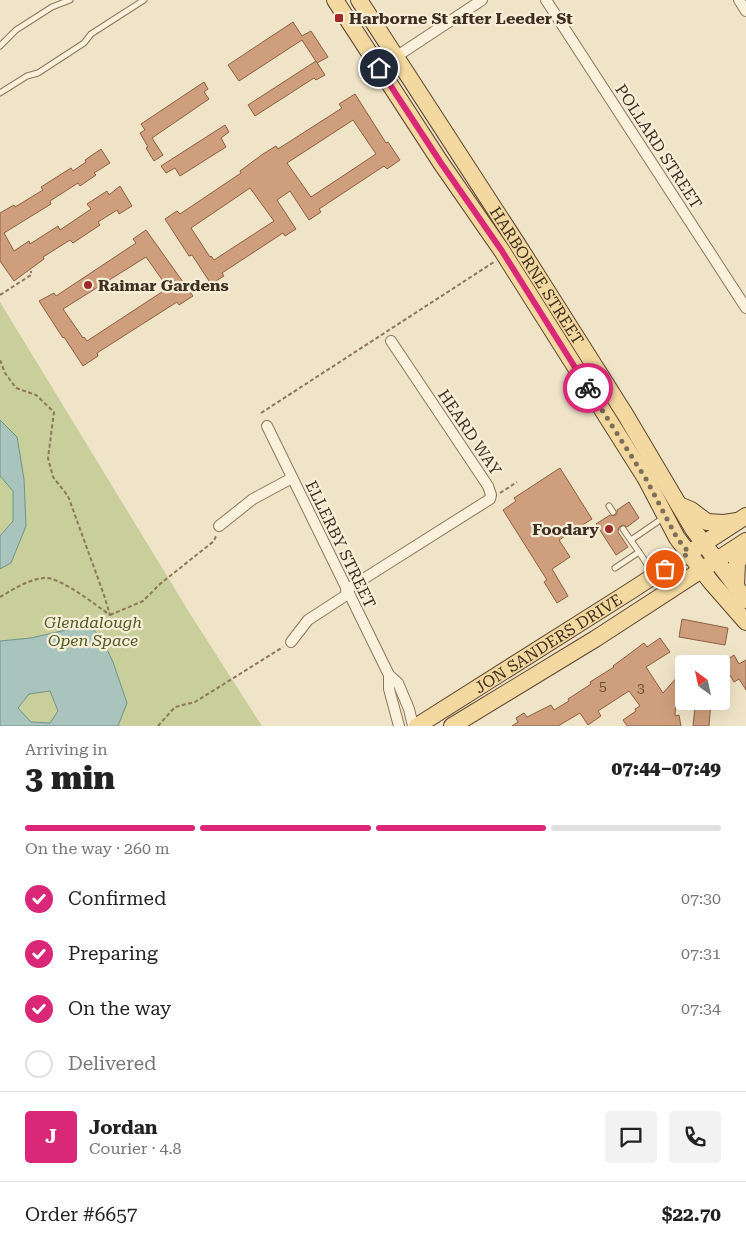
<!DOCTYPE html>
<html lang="en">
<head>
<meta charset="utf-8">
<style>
  body { margin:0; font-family:"Roboto Serif",serif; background:#f2f2f2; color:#222; height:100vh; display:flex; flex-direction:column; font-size:19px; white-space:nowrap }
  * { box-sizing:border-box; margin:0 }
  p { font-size:16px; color:#767676 }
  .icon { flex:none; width:28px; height:28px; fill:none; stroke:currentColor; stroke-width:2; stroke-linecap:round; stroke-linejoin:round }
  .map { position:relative; height:726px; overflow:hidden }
  .details { display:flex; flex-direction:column; background:#fff; flex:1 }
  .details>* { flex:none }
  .needle { width:32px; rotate:327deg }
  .tools { position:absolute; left:675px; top:655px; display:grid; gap:10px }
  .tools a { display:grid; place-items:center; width:55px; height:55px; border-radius:5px; background:#fff; box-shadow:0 5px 20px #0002; font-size:25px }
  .pin { position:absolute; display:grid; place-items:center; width:42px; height:42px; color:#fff; margin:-21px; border:2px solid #fff; border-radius:50%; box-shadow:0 1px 5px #0007 }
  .courier { position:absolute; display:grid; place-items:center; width:50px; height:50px; margin:-25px; border:4px solid #db2777; border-radius:50%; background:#fff; color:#222; box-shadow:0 1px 6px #0007 }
  .head em { font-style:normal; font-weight:800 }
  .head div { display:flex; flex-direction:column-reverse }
  .head { display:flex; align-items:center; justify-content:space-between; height:85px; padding:0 25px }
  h1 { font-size:32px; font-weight:800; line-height:38px }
  .bar { display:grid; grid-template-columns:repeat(4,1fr); gap:8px 5px; align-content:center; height:60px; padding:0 25px }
  .bar i { height:6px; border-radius:4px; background:#e0e0e0 }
  .bar .selected { background:#db2777 }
  .bar p { grid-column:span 4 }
  .line { display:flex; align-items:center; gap:12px; padding:0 25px; border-top:1px solid #e0e0e0 }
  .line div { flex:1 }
  .round { display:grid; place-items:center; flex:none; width:52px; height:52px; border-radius:5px; background:#f2f2f2 }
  ol { padding:0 25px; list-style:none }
  li { display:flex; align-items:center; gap:15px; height:55px }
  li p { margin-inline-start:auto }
  li .icon { padding:5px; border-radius:50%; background:#db2777; color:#fff; stroke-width:4 }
  li:last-child { color:#767676 }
  li i { width:28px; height:28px; border:2px solid #e0e0e0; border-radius:50% }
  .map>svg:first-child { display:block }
  .green { fill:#c9cf9b }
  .water { fill:#a9c4bc; stroke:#6f938a; fill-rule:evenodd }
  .building { fill:#cf9f7d; stroke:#8d5f41; fill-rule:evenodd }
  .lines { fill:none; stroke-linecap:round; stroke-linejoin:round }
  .service-casing { stroke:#8d765c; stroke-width:7 }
  .minor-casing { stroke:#8d765c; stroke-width:12 }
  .primary-casing { stroke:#5b4430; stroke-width:18 }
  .path { stroke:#8d765c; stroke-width:2; stroke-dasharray:4 2.5; stroke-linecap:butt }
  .service { stroke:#faf1dc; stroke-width:5 }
  .minor { stroke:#faf1dc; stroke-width:10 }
  .primary { stroke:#f3d9a0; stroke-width:16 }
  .done { stroke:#7c6e5b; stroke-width:5; stroke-dasharray:0 9 }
  .route { stroke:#db2777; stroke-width:6 }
  .poi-dot { fill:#9e2a2b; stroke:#f7eed8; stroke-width:2 }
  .labels { text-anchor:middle; stroke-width:4.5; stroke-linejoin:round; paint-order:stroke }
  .number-label { font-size:14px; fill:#624a37 }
  .poi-label { font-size:16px; font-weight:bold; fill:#3d2e20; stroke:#f7eed8; text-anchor:start }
  .street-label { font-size:16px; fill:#3d2e20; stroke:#f7eed8 }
  .park-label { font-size:16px; font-style:italic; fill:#4d5a26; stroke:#f7eed8 }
</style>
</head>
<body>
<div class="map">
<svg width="746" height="726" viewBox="0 0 746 726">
  <rect width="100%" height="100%" fill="#f0e4c8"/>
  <!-- green -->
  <polygon class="green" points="0,302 192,617 262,726 0,726"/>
  <!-- water -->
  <g class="water">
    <polygon points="0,420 17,437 24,479 26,526 11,563 0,569 0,536 13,521 13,491 0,476"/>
    <path d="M 88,625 L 101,637 L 113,662 L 127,703 L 118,726 L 0,726 L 0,641 L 31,638 ZM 50,691 L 58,711 L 50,723 L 31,722 L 18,708 L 29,694 Z"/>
  </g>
  <!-- building -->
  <g class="building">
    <polygon points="293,22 302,36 311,31 328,57 317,63 302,40 239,81 228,65"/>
    <polygon points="316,61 325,75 316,80 314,78 255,116 248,105"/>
    <polygon points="204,82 208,89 204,92 209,99 152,138 163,155 154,161 146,148 148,147 140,133 145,130 141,124"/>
    <path d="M 355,94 L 386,143 L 388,142 L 400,160 L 387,169 L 384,166 L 319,209 L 321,212 L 309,220 L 290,191 L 277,200 L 296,229 L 285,236 L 283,233 L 222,273 L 224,276 L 211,284 L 192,255 L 189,256 L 165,219 L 177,211 L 180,214 L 241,173 L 240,171 L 263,154 L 276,146 L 278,149 L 342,108 L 339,104 ZM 353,120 L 376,154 L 311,197 L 287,163 ZM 250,188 L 274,221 L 214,260 L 211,256 L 210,257 L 191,228 Z"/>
    <polygon points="225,125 229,132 221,138 226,147 180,176 175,168 166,173 161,166"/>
    <polygon points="101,149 110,163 94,173 96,175 80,186 78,183 50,201 51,204 4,233 14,251 29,241 30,244 58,226 60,230 91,209 87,204 107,191 109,195 120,186 132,206 119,214 117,210 98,222 100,225 73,243 70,240 43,257 44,259 14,281 0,261 0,213 14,205 15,207 43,190 41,187 71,168 73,171 86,162 85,160"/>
    <path d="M 146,230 L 193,296 L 179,305 L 177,302 L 97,353 L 98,356 L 83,366 L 64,337 L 63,338 L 39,301 L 54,293 L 56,296 L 136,243 L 133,239 ZM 146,257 L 168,288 L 87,341 L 84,337 L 83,338 L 63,309 Z"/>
    <polygon points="560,468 592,519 559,540 570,557 552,569 568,596 557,603 544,582 547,580 503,510 516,501 514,498"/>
    <polygon points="629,502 639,518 627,527 623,525 619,527 618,532 628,547 616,555 596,524 610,515 615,516 617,513 617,510"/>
    <polygon points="682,619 728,628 725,645 679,637"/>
    <polygon points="660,638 670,652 646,667 663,693 679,675 684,680 684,688 676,697 675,716 679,715 681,726 627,726 623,720 636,711 635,709 640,706 629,691 598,711 601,716 588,725 580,713 558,726 512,726 518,722 516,718 524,713 527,717 551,705 554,710 569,701 568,699 591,684 590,682 614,667 613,666 644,643 647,647"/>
    <polygon points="734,655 739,664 746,660 746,690 739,679 734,682 727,670 721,674 721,664"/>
    <polygon points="699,701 711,701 709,726 693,726 695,707 699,707"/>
  </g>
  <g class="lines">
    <!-- service casing -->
    <g class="service-casing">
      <g id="service">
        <polyline points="0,46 16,30 52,7 70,0"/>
        <polyline points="0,93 27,76 38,73 84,43 91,34 144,0"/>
        <polyline points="609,506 613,512"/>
        <polyline points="623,529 639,552"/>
        <polyline points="631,540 663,518"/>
        <polyline points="615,568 639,552 653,573"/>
      </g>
    </g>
    <!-- minor casing -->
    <g class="minor-casing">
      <g id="minor">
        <polyline points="546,0 746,308"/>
        <polyline points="739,0 746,11"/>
        <polyline points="379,68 482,0"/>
        <polyline points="267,426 389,675 398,683 409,709 413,726"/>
        <polyline points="219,526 253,499 292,478"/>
        <polyline points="346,590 490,499 491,495 488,486 391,341"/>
        <polyline points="291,642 308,620 348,594"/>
        <polyline points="389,675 389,689 399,726"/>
      </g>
    </g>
    <!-- primary casing -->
    <g class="primary-casing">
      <g id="primary">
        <polyline points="335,0 441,163 502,251 646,479 677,538 711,582 746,622"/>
        <path id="s1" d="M 359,0 L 518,245 L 625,414 L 693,529 L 746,600"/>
        <polyline points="679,505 691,510 707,522 724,523 737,521"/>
        <polyline points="736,586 737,562 746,552"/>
        <path id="s2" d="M 417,726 L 629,592 L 746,516"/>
        <polyline points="452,726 595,639 746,541"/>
      </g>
    </g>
    <!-- path -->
    <g class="path">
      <polyline points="0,295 31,275 31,271"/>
      <path d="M 0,360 L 5,373 L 16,388 L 36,395 L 54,412 L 48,458 L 53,477 L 68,496 L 104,595 L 110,615 C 97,606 58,575 43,578 C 27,580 14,589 0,597"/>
      <polyline points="261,413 494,262"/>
      <polyline points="500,493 517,482"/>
      <polyline points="110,615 143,601 160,584 214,541 216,536"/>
      <polyline points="158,726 175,707 195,702 283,647"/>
    </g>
    <!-- service -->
    <use href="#service" class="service"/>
    <!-- minor -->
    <use href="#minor" class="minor"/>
    <!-- primary -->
    <use href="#primary" class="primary"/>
  </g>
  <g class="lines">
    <!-- done -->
    <polyline class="done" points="588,388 646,479 677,538 689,553 665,569"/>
    <!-- route -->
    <polyline class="route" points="379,68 441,163 502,251 588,388"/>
  </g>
  <!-- markers -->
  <g class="poi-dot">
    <rect x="334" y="13" width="10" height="10" rx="2.5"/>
    <circle cx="88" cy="285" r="5"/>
    <circle cx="609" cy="529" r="5"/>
  </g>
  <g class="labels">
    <!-- number labels -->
    <g class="number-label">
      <text x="603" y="691">5</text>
      <text x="641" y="693">3</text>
    </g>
    <!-- poi labels -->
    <g class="poi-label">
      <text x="349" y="24">Harborne St after Leeder St</text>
      <text x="98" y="291">Raimar Gardens</text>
      <text x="599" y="535" text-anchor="end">Foodary</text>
    </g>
    <!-- street labels -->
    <g class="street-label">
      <text transform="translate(659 146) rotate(57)" y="6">POLLARD STREET</text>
      <text dy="6" stroke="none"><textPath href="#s1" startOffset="328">HARBORNE STREET</textPath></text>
      <text transform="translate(470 432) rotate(56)" y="6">HEARD WAY</text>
      <text transform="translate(341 544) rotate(64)" y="6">ELLERBY STREET</text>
      <text dy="6" stroke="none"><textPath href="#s2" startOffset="155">JON SANDERS DRIVE</textPath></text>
    </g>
    <!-- park labels -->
    <g class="park-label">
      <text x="93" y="628">Glendalough<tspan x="93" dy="18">Open Space</tspan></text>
    </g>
  </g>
</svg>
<div class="tools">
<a><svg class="needle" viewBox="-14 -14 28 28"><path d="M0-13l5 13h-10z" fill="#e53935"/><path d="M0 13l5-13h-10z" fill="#767676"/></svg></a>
</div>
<div class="pin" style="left:665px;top:569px;background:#ea580c"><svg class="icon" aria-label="bag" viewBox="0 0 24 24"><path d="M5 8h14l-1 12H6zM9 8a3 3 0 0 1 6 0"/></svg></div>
<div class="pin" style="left:379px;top:68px;background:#1f2937"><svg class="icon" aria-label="home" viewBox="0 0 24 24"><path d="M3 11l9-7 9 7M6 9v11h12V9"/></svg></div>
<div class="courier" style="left:588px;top:388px"><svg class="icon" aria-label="bike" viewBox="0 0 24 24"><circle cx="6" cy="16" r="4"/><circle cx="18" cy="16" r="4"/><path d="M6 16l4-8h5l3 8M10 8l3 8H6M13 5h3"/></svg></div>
</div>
<section class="details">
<div class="head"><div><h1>3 min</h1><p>Arriving in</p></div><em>07:44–07:49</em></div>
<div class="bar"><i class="selected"></i><i class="selected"></i><i class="selected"></i><i></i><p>On the way · 260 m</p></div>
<ol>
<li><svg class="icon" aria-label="check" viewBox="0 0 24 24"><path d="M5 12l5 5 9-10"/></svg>Confirmed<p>07:30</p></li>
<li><svg class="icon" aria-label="check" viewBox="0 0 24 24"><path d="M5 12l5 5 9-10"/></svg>Preparing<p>07:31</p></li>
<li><svg class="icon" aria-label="check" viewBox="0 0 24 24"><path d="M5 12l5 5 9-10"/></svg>On the way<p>07:34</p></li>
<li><i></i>Delivered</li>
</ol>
<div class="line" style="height:90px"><b class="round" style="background:#db2777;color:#fff">J</b><div><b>Jordan</b><p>Courier · 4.8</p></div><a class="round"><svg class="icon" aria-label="chat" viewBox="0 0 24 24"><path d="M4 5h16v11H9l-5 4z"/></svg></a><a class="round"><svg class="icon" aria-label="phone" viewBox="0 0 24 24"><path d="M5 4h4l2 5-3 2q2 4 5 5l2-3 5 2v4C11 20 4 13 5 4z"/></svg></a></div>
<div class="line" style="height:65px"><div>Order #6657</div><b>$22.70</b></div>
</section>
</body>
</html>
